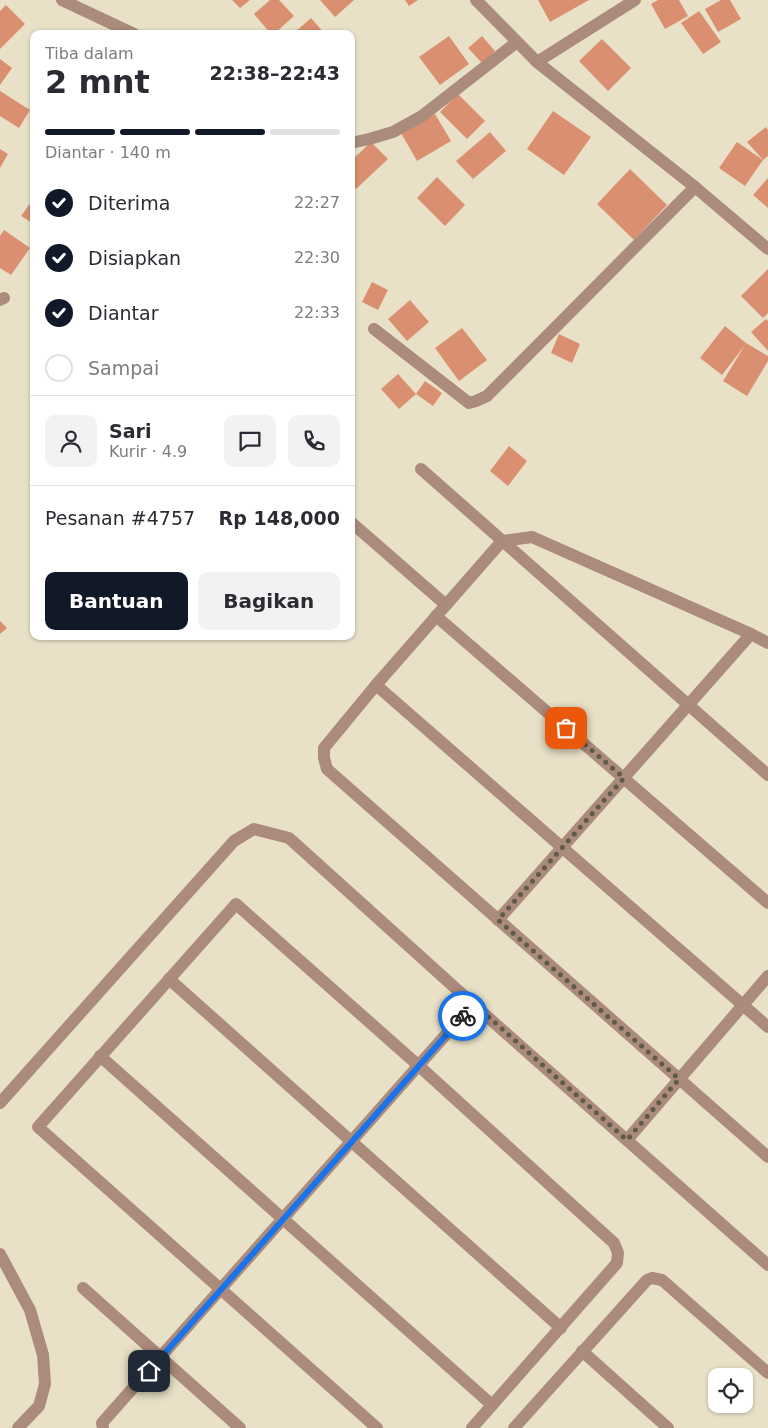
<!DOCTYPE html>
<html lang="id">
<head>
<meta charset="utf-8">
<style>
  body { margin:0; font-family:"DejaVu Sans",sans-serif; background:#f2f2f3; color:#2b2b33; height:100vh; display:flex; flex-direction:column; font-size:19px; white-space:nowrap }
  * { box-sizing:border-box; margin:0 }
  p { font-size:16px; color:#7c7c81 }
  .icon { flex:none; width:28px; height:28px; fill:none; stroke:currentColor; stroke-width:2; stroke-linecap:round; stroke-linejoin:round }
  .map { position:relative; flex:1; overflow:hidden }
  .details { position:absolute; left:30px; top:30px; width:325px; height:610px; display:flex; flex-direction:column; background:#fff; border-radius:10px; box-shadow:0 1px 4px #0004 }
  .details>* { flex:none }
  .fabs { position:absolute; left:708px; top:1368px; display:grid; gap:10px }
  .fabs a { display:grid; place-items:center; width:45px; height:45px; border-radius:10px; background:#fff; box-shadow:0 1px 4px #0004; font-size:25px }
  .pin { position:absolute; display:grid; place-items:center; width:42px; height:42px; color:#fff; margin:-21px; border-radius:10px; box-shadow:0 2px 8px #0006 }
  .courier { position:absolute; display:grid; place-items:center; width:50px; height:50px; margin:-25px; border:4px solid #1a73e8; border-radius:50%; background:#fff; color:#222; box-shadow:0 1px 6px #0007 }
  .summary em { font-style:normal; font-weight:700 }
  .summary div { display:flex; flex-direction:column-reverse }
  .summary { display:flex; align-items:center; justify-content:space-between; height:85px; padding:0 15px }
  h1 { font-size:32px; font-weight:700; line-height:38px }
  .bar { display:grid; grid-template-columns:repeat(4,1fr); gap:8px 5px; align-content:center; height:60px; padding:0 15px }
  .bar i { height:6px; border-radius:4px; background:#e1e1e2 }
  .bar .on { background:#111827 }
  .bar p { grid-column:span 4 }
  .line { display:flex; align-items:center; gap:12px; padding:0 15px; border-top:1px solid #e1e1e2 }
  .line div { flex:1 }
  .round { display:grid; place-items:center; flex:none; width:52px; height:52px; border-radius:10px; background:#f2f2f3 }
  ol { padding:0 15px; list-style:none }
  li { display:flex; align-items:center; gap:15px; height:55px }
  li p { margin-inline-start:auto }
  li .icon { padding:5px; border-radius:50%; background:#111827; color:#fff; stroke-width:4 }
  li:last-child { color:#7c7c81 }
  li i { width:28px; height:28px; border:2px solid #e1e1e2; border-radius:50% }
  .primary-button { display:flex; gap:10px; margin-top:auto; padding:10px 15px }
  .primary-button a { flex:1; height:58px; border-radius:10px; background:#111827; color:#fff; font-size:20px; font-weight:700; line-height:58px; text-align:center }
  .primary-button a+a { background:#f2f2f3; color:#2b2b33 }
  .map>svg:first-child { display:block }
  .building { fill:#da9070 }
  .lines { fill:none; stroke-linecap:round; stroke-linejoin:round }
  .minor { stroke:#ab8b7b; stroke-width:12 }
  .done { stroke:#5f5a4c; stroke-width:5; stroke-dasharray:0 9 }
  .route { stroke:#1a73e8; stroke-width:6 }
</style>
</head>
<body>
<div class="map">
<svg width="768" height="1428" viewBox="0 0 768 1428">
  <rect width="100%" height="100%" fill="#e9e1c7"/>
  <!-- building -->
  <g class="building">
    <polygon points="232,0 250,0 240,8"/>
    <polygon points="270,0 279,0 294,16 274,34 271,34 254,14"/>
    <polygon points="320,0 354,0 335,17"/>
    <polygon points="405,0 418,0 409,6"/>
    <polygon points="538,0 589,0 550,22"/>
    <polygon points="658,0 679,0 688,16 665,29 651,4"/>
    <polygon points="721,0 730,0 741,19 718,32 705,9"/>
    <polygon points="6,5 25,24 0,49 0,11"/>
    <polygon points="699,11 721,42 703,54 681,23"/>
    <polygon points="311,18 325,34 296,34 295,32"/>
    <polygon points="449,36 469,64 440,85 419,57"/>
    <polygon points="482,36 495,51 482,63 468,48"/>
    <polygon points="602,39 631,68 608,91 579,61"/>
    <polygon points="0,59 12,68 0,85"/>
    <polygon points="0,91 30,110 19,128 0,116"/>
    <polygon points="458,94 485,121 467,139 440,112"/>
    <polygon points="553,111 591,137 564,175 527,149"/>
    <polygon points="435,114 451,141 417,161 401,133"/>
    <polygon points="766,127 768,130 768,156 763,160 745,186 719,168 737,142 763,160 747,142"/>
    <polygon points="490,132 506,151 473,179 456,161"/>
    <polygon points="371,142 388,159 356,189 351,184 351,161"/>
    <polygon points="0,149 8,154 0,168"/>
    <polygon points="630,169 667,205 634,240 597,204"/>
    <polygon points="437,177 465,205 445,226 417,198"/>
    <polygon points="768,178 768,208 753,195"/>
    <polygon points="34,198 34,224 21,216"/>
    <polygon points="4,230 30,248 11,275 0,268 0,236"/>
    <polygon points="768,269 768,313 763,318 741,296"/>
    <polygon points="372,282 388,290 378,310 362,302"/>
    <polygon points="410,300 429,322 407,341 388,319"/>
    <polygon points="766,319 768,321 768,351 751,332"/>
    <polygon points="725,326 746,343 768,356 768,361 747,396 723,381 745,345 722,375 700,358"/>
    <polygon points="462,328 487,360 459,381 435,348"/>
    <polygon points="559,334 580,344 572,363 551,353"/>
    <polygon points="398,374 416,394 399,409 381,389"/>
    <polygon points="425,381 442,393 433,406 416,394"/>
    <polygon points="509,446 527,461 508,486 490,471"/>
    <polygon points="0,621 7,628 0,634"/>
  </g>
  <g class="lines">
    <!-- minor -->
    <g class="minor">
      <polyline points="62,0 134,34"/>
      <polyline points="476,0 537,62 695,187 768,249"/>
      <polyline points="537,62 635,0"/>
      <polyline points="351,143 369,139 393,132 422,116 517,42"/>
      <polyline points="0,300 4,298"/>
      <polyline points="374,329 469,403 476,401 487,396 695,187"/>
      <polyline points="421,469 768,775"/>
      <polyline points="352,523 446,605"/>
      <polyline points="436,616 768,903"/>
      <polyline points="768,643 751,634 532,537 502,541 376,685 324,748 324,758 327,769 768,1157"/>
      <polyline points="376,685 768,1027"/>
      <polyline points="498,920 751,634"/>
      <polyline points="169,979 561,1328"/>
      <polyline points="100,1056 492,1405"/>
      <polyline points="0,1103 234,841 254,829 289,838 473,1004 768,1265"/>
      <polyline points="627,1140 768,976"/>
      <polyline points="0,1254 30,1310 43,1355 45,1384 39,1406 18,1428"/>
      <polyline points="83,1288 240,1428"/>
      <polyline points="582,1351 668,1428"/>
      <polyline points="103,1428 102,1423 473,1004"/>
      <polyline points="377,1428 38,1127 236,904 419,1066 614,1243 618,1253 617,1263 472,1428"/>
      <polyline points="514,1428 647,1280 652,1278 662,1280 768,1373"/>
    </g>
  </g>
  <g class="lines">
    <!-- done -->
    <polyline class="done" points="463,1016 474,1004 627,1140 679,1079 498,920 624,778 566,728"/>
    <!-- route -->
    <polyline class="route" points="149,1371 463,1016"/>
  </g>
</svg>
<div class="fabs">
<a><svg class="icon" aria-label="locate" viewBox="0 0 24 24"><circle cx="12" cy="12" r="6"/><path d="M12 2v4M12 18v4M2 12h4M18 12h4"/></svg></a>
</div>
<div class="pin" style="left:566px;top:728px;background:#ea580c"><svg class="icon" aria-label="bag" viewBox="0 0 24 24"><path d="M5 8h14l-1 12H6zM9 8a3 3 0 0 1 6 0"/></svg></div>
<div class="pin" style="left:149px;top:1371px;background:#1f2937"><svg class="icon" aria-label="home" viewBox="0 0 24 24"><path d="M3 11l9-7 9 7M6 9v11h12V9"/></svg></div>
<div class="courier" style="left:463px;top:1016px"><svg class="icon" aria-label="bike" viewBox="0 0 24 24"><circle cx="6" cy="16" r="4"/><circle cx="18" cy="16" r="4"/><path d="M6 16l4-8h5l3 8M10 8l3 8H6M13 5h3"/></svg></div>
<section class="details">
<div class="summary"><div><h1>2 mnt</h1><p>Tiba dalam</p></div><em>22:38–22:43</em></div>
<div class="bar"><i class="on"></i><i class="on"></i><i class="on"></i><i></i><p>Diantar · 140 m</p></div>
<ol>
<li><svg class="icon" aria-label="check" viewBox="0 0 24 24"><path d="M5 12l5 5 9-10"/></svg>Diterima<p>22:27</p></li>
<li><svg class="icon" aria-label="check" viewBox="0 0 24 24"><path d="M5 12l5 5 9-10"/></svg>Disiapkan<p>22:30</p></li>
<li><svg class="icon" aria-label="check" viewBox="0 0 24 24"><path d="M5 12l5 5 9-10"/></svg>Diantar<p>22:33</p></li>
<li><i></i>Sampai</li>
</ol>
<div class="line" style="height:90px"><a class="round"><svg class="icon" aria-label="person" viewBox="0 0 24 24"><circle cx="12" cy="8" r="4"/><path d="M4 21q1-7 8-7t8 7"/></svg></a><div><b>Sari</b><p>Kurir · 4.9</p></div><a class="round"><svg class="icon" aria-label="chat" viewBox="0 0 24 24"><path d="M4 5h16v11H9l-5 4z"/></svg></a><a class="round"><svg class="icon" aria-label="phone" viewBox="0 0 24 24"><path d="M5 4h4l2 5-3 2q2 4 5 5l2-3 5 2v4C11 20 4 13 5 4z"/></svg></a></div>
<div class="line" style="height:65px"><div>Pesanan #4757</div><b>Rp 148,000</b></div>
<div class="primary-button"><a>Bantuan</a><a>Bagikan</a></div>
</section>
</div>
</body>
</html>
